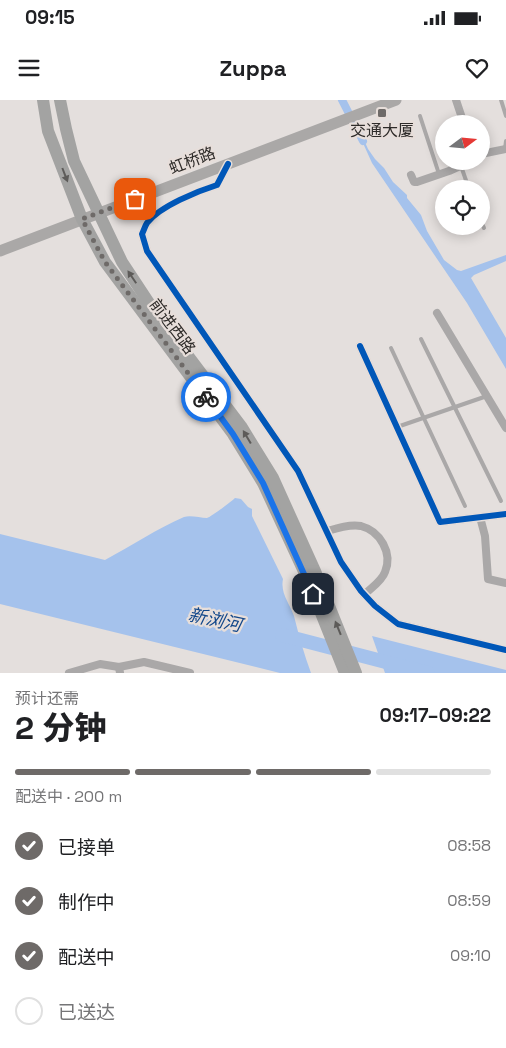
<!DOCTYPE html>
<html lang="zh">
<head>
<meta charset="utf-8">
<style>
  body { margin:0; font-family:"Space Grotesk","Noto Sans SC",sans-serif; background:#f2f2f2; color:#202124; height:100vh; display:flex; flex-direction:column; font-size:19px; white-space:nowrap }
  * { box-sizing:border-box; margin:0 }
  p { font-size:16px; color:#757577 }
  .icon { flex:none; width:28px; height:28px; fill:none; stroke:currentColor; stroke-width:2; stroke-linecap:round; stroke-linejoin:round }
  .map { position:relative; height:573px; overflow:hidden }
  .side { display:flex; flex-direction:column; background:#fff; flex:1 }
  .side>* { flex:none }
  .needle { width:32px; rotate:74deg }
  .tools { position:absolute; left:435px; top:15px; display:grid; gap:10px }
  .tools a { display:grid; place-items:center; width:55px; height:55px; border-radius:50%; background:#fff; box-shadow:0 2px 12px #0003; font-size:25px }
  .pin { position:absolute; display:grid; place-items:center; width:42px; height:42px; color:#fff; margin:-21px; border-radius:10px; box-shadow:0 2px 8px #0006 }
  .courier { position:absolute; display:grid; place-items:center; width:50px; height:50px; margin:-25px; border:4px solid #1a73e8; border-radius:50%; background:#fff; color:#222; box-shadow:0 1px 6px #0007 }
  .overview em { font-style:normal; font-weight:800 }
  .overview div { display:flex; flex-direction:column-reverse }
  .overview { display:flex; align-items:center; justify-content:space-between; height:85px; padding:0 15px }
  h1 { font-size:32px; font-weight:800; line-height:38px }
  .bar { display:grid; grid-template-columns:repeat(4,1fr); gap:8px 5px; align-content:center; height:60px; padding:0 15px }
  .bar i { height:6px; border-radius:4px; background:#e0e0e0 }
  .bar .on { background:#6e6a68 }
  .bar p { grid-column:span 4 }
  ol { padding:0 15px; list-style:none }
  li { display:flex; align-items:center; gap:15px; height:55px }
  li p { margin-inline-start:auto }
  li .icon { padding:5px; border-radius:50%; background:#6e6a68; color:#fff; stroke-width:4 }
  li:last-child { color:#757577 }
  li i { width:28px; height:28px; border:2px solid #e0e0e0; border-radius:50% }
  .status { display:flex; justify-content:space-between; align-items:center; height:35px; padding:0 25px; background:#fff; direction:ltr }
  .status svg { height:14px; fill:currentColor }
  header { display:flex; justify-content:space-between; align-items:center; height:65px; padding:0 15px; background:#fff; font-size:22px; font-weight:800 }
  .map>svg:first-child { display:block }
  .water { fill:#a5c2ec }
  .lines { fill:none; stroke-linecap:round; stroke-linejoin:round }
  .canal { stroke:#a5c2ec; stroke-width:8 }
  .river { stroke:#a5c2ec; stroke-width:14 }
  .lane { stroke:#aaa8a8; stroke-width:4 }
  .street { stroke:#aaa8a8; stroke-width:8 }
  .secondary { stroke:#aaa8a7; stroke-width:11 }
  .primary { stroke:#a3a3a2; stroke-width:12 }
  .cycleway-casing { stroke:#e7deda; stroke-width:9 }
  .cycleway { stroke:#0057b8; stroke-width:6 }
  .oneway { fill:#5d5b59 }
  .done { stroke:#6e6a68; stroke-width:5; stroke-dasharray:0 9 }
  .route { stroke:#1a73e8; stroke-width:6 }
  .poi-dot { fill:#6e6a68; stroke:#e7deda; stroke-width:2 }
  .labels { text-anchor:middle; stroke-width:4.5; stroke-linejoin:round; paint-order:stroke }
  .poi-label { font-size:16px; fill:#2e2b29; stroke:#e7deda }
  .street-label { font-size:16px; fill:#2e2b29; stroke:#e7deda }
  .water-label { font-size:18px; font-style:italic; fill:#12478a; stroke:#e7deda }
</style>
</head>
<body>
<div class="status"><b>09:15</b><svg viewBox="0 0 49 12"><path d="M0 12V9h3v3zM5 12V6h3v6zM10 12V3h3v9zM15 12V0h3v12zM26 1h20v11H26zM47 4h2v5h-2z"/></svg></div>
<header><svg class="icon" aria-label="menu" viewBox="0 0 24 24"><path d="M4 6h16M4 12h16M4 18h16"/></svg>Zuppa<svg class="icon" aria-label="heart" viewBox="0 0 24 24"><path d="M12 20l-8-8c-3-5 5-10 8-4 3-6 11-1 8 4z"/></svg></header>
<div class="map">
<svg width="506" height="573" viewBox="0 0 506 573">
  <rect width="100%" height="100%" fill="#e4dfdd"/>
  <!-- water -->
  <g class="water">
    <polygon points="360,31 368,49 375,59 384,68 393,82 407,95 407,98 421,115 427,131 444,160 457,170 461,171 506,155 506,161 474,175 471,178 506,238 506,269 467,203 372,63 358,32"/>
    <path d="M 235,398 L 241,399 L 248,407 L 252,409 L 252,416 L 283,479 C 280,493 290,504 294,516 C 299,536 304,554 311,573 L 280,573 L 0,504 L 0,434 L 105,460 C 131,446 158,428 184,417 C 191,415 200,418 207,418 C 211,417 232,401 235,398 Z"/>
    <polygon points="372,536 506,570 506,573 385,573"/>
  </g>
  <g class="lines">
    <!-- canal -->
    <polyline class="canal" points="342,0 363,41"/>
    <!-- river -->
    <polyline class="river" points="282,535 428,573"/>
    <!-- lane -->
    <g class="lane">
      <polyline points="501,0 506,16"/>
      <polyline points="420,16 439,74"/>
      <polyline points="505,49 506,41"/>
      <polyline points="461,66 469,89"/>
      <polyline points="481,122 484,128"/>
      <polyline points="421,239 501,401"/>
      <polyline points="391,248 465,406"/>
      <polyline points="397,327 487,296"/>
    </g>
    <!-- street -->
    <g class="street">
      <polyline points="456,0 464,24"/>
      <polyline points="481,54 506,49"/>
      <path d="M 228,64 L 217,85 C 198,91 160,106 147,123 C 145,126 144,130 142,134 L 147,151 L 298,371 L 341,462 L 361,491 L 375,506 L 398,524 L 506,550"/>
      <polyline points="411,75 414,82 417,82 449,71 471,61"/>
      <polyline points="437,213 506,328"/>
      <polyline points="360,246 440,422 506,414"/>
      <polyline points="480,417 485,436 488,479 506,483"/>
      <path d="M 327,431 C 337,428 350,424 361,426 C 380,431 393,453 385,472 C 382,481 371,488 364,495"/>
      <polyline points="69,573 100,564 119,567"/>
      <polyline points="120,573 119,567 144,562 190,573"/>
    </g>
    <!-- secondary -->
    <polyline class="secondary" points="0,151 396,0"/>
    <!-- primary -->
    <g class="primary">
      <polyline points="43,0 48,31 82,119 105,162 233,334 263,383 307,478 345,573"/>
      <polyline points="60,0 66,29 74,61 122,162 155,212 241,326 273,378 315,471 356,573"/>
    </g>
    <!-- cycleway casing -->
    <g class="cycleway-casing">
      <g id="cycleway">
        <path d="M 228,64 L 217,85 C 198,91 160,106 147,123 C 145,126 144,130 142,134 L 147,151 L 298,371 L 341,462 L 361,491 L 375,506 L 398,524 L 506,550"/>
        <polyline points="360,246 440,422 506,414"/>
      </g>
    </g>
    <!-- cycleway -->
    <use href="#cycleway" class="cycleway"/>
  </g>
  <!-- one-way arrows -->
  <defs><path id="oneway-solid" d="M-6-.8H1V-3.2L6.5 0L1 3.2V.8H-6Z" transform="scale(1.25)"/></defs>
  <g class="oneway">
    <use href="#oneway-solid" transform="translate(65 75) rotate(69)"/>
    <use href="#oneway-solid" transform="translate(132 177) rotate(-124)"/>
    <use href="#oneway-solid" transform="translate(247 337) rotate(-121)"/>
    <use href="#oneway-solid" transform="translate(338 528) rotate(-112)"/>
  </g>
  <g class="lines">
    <!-- done -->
    <polyline class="done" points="135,99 82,119 105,162 206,297"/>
    <!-- route -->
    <polyline class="route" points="206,297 233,334 263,383 313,494"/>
  </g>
  <!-- markers -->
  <rect class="poi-dot" x="377" y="8" width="10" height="10" rx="2.5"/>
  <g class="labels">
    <!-- poi labels -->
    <g class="poi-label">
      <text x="382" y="36">交通大厦</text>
    </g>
    <!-- street labels -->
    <g class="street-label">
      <text transform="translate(192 60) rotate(-21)" y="6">虹桥路</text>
      <text transform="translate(173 226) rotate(53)" y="6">前进西路</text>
    </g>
    <!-- water labels -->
    <g class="water-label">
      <text transform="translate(215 520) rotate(12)" y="6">新浏河</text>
    </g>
  </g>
</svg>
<div class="tools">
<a><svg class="needle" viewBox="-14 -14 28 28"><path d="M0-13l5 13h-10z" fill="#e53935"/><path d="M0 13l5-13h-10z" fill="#757577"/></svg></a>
<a><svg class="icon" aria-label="locate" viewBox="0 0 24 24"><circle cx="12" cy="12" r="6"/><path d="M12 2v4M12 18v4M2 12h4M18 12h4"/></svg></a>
</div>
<div class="pin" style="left:135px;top:99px;background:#ea580c"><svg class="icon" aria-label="bag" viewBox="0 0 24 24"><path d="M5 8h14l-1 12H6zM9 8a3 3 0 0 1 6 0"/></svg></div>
<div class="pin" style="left:313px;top:494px;background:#1f2937"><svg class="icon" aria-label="home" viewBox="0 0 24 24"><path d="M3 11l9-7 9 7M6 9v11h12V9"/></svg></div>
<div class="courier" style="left:206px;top:297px"><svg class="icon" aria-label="bike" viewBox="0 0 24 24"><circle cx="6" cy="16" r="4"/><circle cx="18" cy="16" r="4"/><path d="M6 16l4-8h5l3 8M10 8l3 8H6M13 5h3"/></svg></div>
</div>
<section class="side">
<div class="overview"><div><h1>2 分钟</h1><p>预计还需</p></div><em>09:17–09:22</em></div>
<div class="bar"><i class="on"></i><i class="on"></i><i class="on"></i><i></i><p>配送中 · 200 m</p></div>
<ol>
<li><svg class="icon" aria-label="check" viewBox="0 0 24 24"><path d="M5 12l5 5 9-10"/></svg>已接单<p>08:58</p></li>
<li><svg class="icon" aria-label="check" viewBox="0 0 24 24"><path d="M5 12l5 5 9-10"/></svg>制作中<p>08:59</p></li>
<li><svg class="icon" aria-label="check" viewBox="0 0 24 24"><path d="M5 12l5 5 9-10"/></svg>配送中<p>09:10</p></li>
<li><i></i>已送达</li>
</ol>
</section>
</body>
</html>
